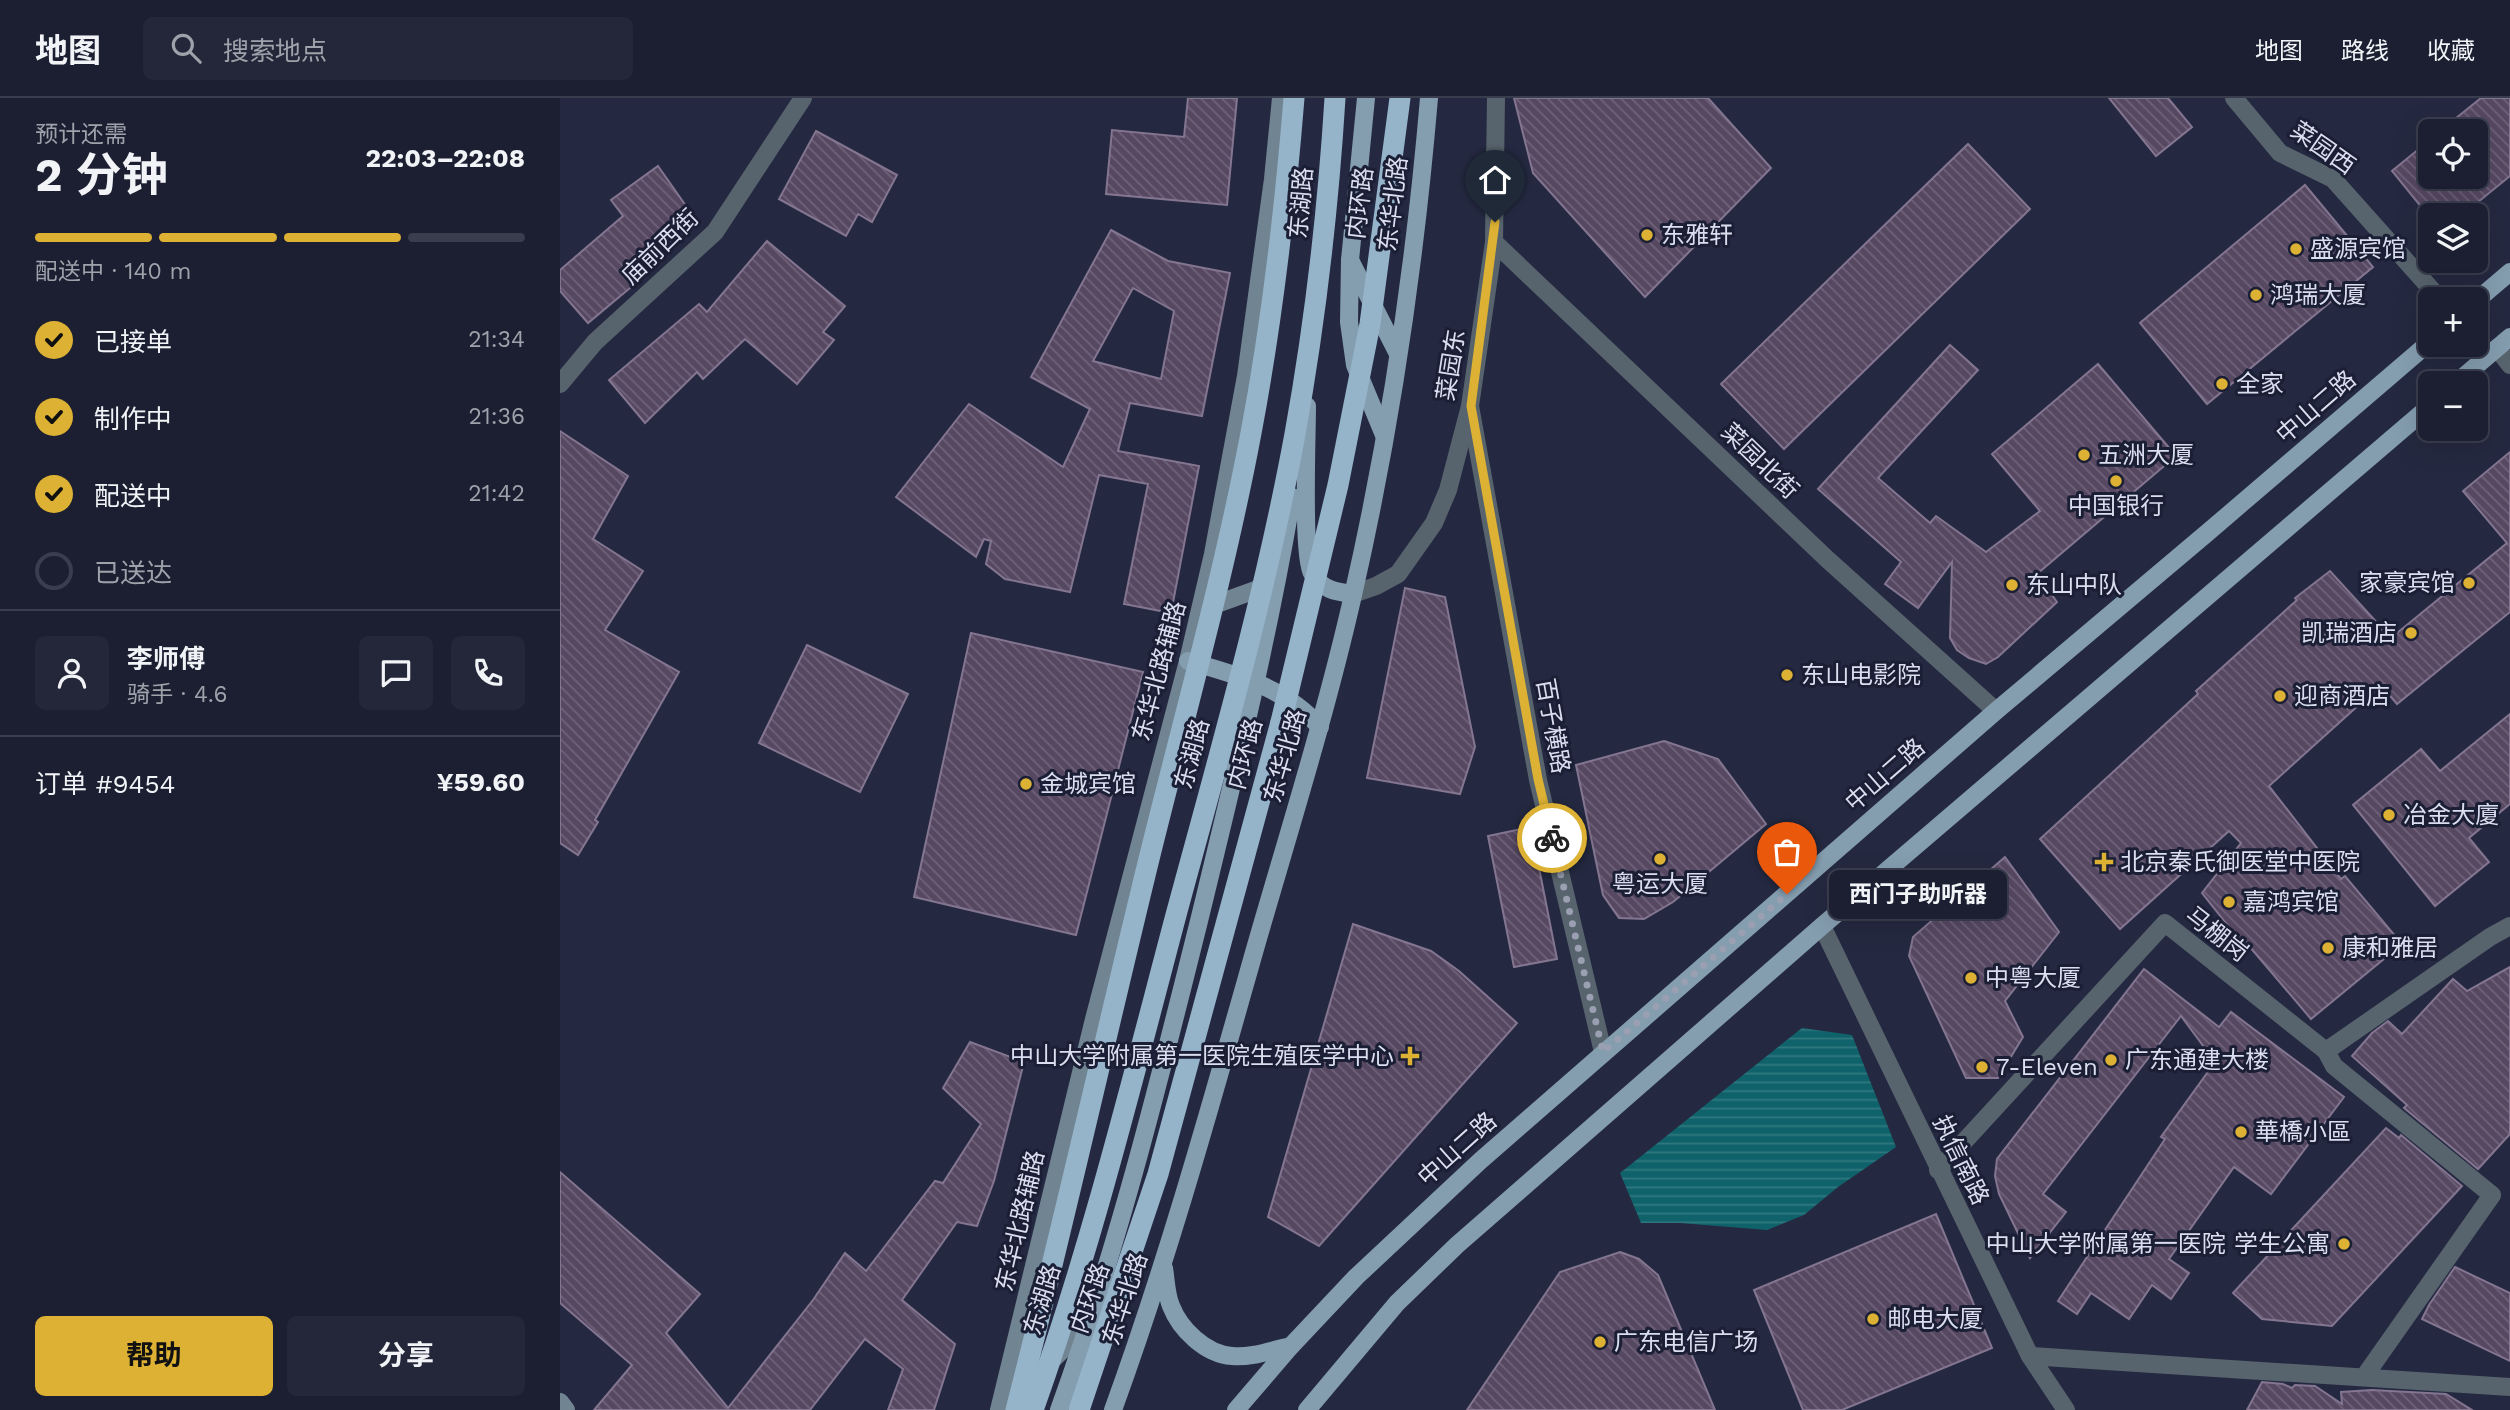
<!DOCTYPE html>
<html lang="zh">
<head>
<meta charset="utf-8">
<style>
  body { margin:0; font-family:"Work Sans","Noto Sans SC",sans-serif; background:#242739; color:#f1f3f6; height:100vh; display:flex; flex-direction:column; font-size:26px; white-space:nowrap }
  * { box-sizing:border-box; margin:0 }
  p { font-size:23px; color:#a0a2ab }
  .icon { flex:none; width:38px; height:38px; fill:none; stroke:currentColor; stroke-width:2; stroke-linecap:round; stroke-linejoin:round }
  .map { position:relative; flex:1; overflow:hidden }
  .drawer { display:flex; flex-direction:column; background:#1b1f31; width:560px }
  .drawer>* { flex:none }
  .fabs { position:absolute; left:1858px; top:21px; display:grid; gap:14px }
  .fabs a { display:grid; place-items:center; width:70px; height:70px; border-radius:10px; background:#1b1f31; box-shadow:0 7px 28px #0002,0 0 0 2px #393d4d; font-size:35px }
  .pin { position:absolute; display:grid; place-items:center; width:60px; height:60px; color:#fff; margin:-72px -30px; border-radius:50% 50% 50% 0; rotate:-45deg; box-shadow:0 0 7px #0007 }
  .pin .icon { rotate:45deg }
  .courier { position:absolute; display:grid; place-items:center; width:70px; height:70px; margin:-35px; border:5px solid #ddb133; border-radius:50%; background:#fff; color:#222; box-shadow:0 2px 9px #0007 }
  .bubble { position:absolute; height:49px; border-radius:10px; background:#1b1f31; box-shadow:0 7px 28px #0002,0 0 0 2px #393d4d; font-size:23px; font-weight:700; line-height:49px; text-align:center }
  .headline em { font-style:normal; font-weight:700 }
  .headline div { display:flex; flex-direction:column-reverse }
  .headline { display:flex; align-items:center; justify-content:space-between; height:119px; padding:0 35px }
  h1 { font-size:46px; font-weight:700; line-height:52px }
  .bar { display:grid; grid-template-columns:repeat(4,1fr); gap:10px 7px; align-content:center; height:84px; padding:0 35px }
  .bar i { height:9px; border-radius:5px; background:#393d4d }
  .bar .on { background:#ddb133 }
  .bar p { grid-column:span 4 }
  .line { display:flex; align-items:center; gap:18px; padding:0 35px; border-top:2px solid #393d4d }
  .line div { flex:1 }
  .round { display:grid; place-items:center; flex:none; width:74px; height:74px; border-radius:10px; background:#242739 }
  ol { padding:0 35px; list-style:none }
  li { display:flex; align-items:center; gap:21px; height:77px }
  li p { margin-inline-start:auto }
  li .icon { padding:7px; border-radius:50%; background:#ddb133; color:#111; stroke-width:4 }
  li:last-child { color:#a0a2ab }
  li i { width:38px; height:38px; border:4px solid #393d4d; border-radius:50% }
  .cta { display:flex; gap:14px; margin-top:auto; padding:14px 35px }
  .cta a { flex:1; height:80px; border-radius:10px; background:#ddb133; color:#111; font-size:28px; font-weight:700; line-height:80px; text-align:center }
  .cta a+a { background:#242739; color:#f1f3f6 }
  header { display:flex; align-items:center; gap:42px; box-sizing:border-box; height:98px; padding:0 35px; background:#1b1f31; border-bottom:2px solid #393d4d }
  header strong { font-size:33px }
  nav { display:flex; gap:38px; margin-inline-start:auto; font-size:24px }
  .search { width:490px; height:63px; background:#242739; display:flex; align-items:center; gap:18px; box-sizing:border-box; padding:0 24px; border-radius:10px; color:#a0a2ab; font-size:26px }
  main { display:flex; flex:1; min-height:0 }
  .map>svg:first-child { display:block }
  .water { fill:url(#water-rules) }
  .building { fill:url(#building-back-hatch); stroke:#847591; stroke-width:2; fill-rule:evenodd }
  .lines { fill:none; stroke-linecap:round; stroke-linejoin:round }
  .street { stroke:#58646d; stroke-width:18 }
  .secondary { stroke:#718492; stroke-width:18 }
  .primary { stroke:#849daf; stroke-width:18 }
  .highway { stroke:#95b3c9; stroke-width:21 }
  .highway-bridge { stroke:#95b3c9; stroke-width:21 }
  .done { stroke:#9a9fb1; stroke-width:7; stroke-dasharray:0 12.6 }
  .route { stroke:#ddb133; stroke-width:9 }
  .poi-dot { fill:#ddb133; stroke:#1b1f36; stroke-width:2.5 }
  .labels { text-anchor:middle; stroke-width:6; stroke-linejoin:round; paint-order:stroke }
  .street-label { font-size:24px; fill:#dadeee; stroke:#1b1f36 }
  .poi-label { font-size:24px; fill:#dadeee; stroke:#1b1f36; text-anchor:start }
</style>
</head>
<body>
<header>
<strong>地图</strong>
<div class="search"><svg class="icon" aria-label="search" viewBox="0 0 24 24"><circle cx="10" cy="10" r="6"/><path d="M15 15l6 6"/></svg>搜索地点</div>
<nav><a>地图</a><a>路线</a><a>收藏</a></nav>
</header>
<main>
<section class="drawer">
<div class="headline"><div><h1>2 分钟</h1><p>预计还需</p></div><em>22:03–22:08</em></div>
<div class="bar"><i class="on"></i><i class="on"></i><i class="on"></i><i></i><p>配送中 · 140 m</p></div>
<ol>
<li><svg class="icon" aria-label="check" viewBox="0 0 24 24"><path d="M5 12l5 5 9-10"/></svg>已接单<p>21:34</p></li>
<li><svg class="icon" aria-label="check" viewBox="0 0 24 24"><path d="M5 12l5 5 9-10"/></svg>制作中<p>21:36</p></li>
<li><svg class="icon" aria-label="check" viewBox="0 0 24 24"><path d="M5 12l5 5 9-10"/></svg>配送中<p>21:42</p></li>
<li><i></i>已送达</li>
</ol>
<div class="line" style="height:126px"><a class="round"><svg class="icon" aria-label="person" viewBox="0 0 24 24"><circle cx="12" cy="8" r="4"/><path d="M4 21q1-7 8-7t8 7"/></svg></a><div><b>李师傅</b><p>骑手 · 4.6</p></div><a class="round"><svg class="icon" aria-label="chat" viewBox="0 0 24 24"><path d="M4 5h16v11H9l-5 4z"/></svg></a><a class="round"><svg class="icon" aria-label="phone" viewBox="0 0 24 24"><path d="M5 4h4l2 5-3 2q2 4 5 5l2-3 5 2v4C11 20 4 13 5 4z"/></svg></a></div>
<div class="line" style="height:91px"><div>订单 #9454</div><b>¥59.60</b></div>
<div class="cta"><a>帮助</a><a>分享</a></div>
</section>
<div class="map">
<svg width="1950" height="1312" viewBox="0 0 1950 1312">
  <defs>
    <pattern id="water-rules" width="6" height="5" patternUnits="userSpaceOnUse" patternTransform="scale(1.75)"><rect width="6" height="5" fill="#0f626a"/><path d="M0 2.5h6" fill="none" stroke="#317880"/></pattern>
    <pattern id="building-back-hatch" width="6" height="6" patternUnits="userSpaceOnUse" patternTransform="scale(1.75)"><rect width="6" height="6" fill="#574862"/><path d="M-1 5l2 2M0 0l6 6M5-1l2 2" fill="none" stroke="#6f6279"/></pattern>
  </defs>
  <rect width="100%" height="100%" fill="#242941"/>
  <!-- water -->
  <polygon class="water" points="1242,930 1292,937 1336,1049 1278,1089 1244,1117 1207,1132 1120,1125 1081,1125 1060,1075"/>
  <!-- building -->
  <g class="building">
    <polygon points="628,0 677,0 667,107 546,96 552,32 624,39"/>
    <polygon points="954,0 1148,0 1211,70 1085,199 973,75"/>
    <polygon points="1549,0 1608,0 1632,29 1596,58"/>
    <polygon points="1921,0 1950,0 1950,78 1902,117 1871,117 1871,121 1832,73 1871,41 1871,79 1916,79 1916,33 1880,33"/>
    <polygon points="256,33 337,77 312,124 298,116 286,138 219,101"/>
    <polygon points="1408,46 1470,111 1224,351 1161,286"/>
    <polygon points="98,68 138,125 87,162 94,170 28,225 0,193 0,172 63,118 51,102"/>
    <polygon points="1745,87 1813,169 1647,306 1580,225"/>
    <path d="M 551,132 L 608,163 L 670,175 L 642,318 L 570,305 L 558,353 L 639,368 L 611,515 L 564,506 L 588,386 L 539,377 L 510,494 L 445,481 L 426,466 L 431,443 L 424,441 L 416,459 L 336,399 L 409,306 L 503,369 L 530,311 L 471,279 ZM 573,190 L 614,213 L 601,281 L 533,263 Z"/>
    <polygon points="207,143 285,208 263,234 274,242 237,286 185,241 143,281 137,274 85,325 49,282 139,206 147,214"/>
    <polygon points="1390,247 1418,272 1318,380 1370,425 1376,418 1426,454 1480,413 1432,356 1538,266 1616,358 1477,476 1497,504 1438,559 1426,566 1409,560 1397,552 1390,540 1392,464 1358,510 1325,486 1341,464 1258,391"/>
    <polygon points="0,333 68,378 33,441 83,473 45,532 119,574 35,722 38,724 18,757 0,745"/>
    <polygon points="1950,354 1950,514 1837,606 1821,587 1709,688 1781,781 1785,778 1842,846 1751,921 1684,842 1681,844 1642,795 1681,745 1669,733 1560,831 1480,741 1638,596 1636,593 1737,502 1735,500 1770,473 1831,540 1947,445 1903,393"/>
    <polygon points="845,490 885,499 915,649 900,696 807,680"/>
    <polygon points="411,535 583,574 516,837 354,799"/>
    <polygon points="247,547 348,596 300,694 199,645"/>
    <polygon points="1950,616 1950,706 1909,740 1929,764 1875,808 1793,707 1861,651 1880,673"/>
    <polygon points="1104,643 1158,661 1206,726 1113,804 1084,821 1059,820 1043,797 1016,667"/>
    <polygon points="971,729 997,861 954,869 928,738"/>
    <polygon points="1445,759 1499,834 1445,903 1463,939 1438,980 1406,980 1349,858 1353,839"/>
    <polygon points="793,826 871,853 899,873 957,925 759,1148 708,1119"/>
    <polygon points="1950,869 1950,1036 1918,1071 1844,1010 1847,1007 1792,958 1812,935 1828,923 1842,936 1893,881 1907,893"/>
    <polygon points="1584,871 1659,929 1671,914 1784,999 1711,1096 1674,1069 1609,1161 1629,1175 1611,1201 1592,1187 1569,1221 1531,1195 1517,1216 1498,1203 1605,1041 1601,1039 1655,964 1621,918 1483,1096 1506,1114 1470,1160 1439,1096 1435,1078 1437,1061"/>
    <polygon points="410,944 464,964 434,1083 417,1128 397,1124 342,1202 395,1246 374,1312 328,1312 343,1271 305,1241 250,1312 34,1312 72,1267 0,1205 0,1074 140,1196 106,1235 168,1310 253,1202 285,1155 306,1173 375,1083 383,1085 421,1026 383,990"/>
    <polygon points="1826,1030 1839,1040 1841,1037 1902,1088 1772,1228 1702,1221 1673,1195"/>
    <polygon points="1376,1116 1432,1250 1282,1312 1243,1312 1194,1192"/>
    <polygon points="1060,1154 1079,1161 1098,1177 1155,1312 907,1312 1000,1174"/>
    <polygon points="1895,1169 1950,1195 1950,1263 1862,1221 1869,1207"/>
    <polygon points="1702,1284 1723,1286 1732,1290 1735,1287 1755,1288 1782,1306 1781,1294 1812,1292 1886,1296 1912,1312 1687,1312"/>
  </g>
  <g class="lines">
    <!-- street -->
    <g class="street">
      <polyline points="1674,0 1720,55 1773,81 1880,201"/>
      <polyline points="934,144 1267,461 1436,613"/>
      <polyline points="1937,250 1950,267"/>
      <polyline points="0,286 35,244 155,134 243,0"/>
      <polyline points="910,308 978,682 1043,954"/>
      <polyline points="793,496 816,488 838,476 874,425 888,392 910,308 934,144 936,0"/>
      <polyline points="1262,828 1470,1258 1506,1312"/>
      <polyline points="1766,953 1774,968 1932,1097 1804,1279"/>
      <polyline points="1378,1072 1605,825 1766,953 1930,839 1950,828"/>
      <polyline points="1470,1258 1950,1289"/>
    </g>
    <!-- secondary -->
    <g class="secondary">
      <polyline points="643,511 712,486"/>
      <polyline points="489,1265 529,1226"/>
      <polyline points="0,1304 6,1312"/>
      <polyline points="439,1312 533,925 628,563 653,456 686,278 713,81 721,0"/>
    </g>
    <!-- primary -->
    <g class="primary">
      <polyline points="806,0 790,162 789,224 795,267 824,337"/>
      <polyline points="790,162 838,256"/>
      <polyline points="1916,203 1950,174"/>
      <polyline points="1896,285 1950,239"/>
      <path d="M 747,308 C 747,336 742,459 752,475 C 762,492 776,494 793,496"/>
      <path d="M 628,563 C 677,577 725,589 760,629"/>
      <path d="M 604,1170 C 606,1182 606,1196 611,1208 C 620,1231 645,1256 672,1258 C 691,1260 712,1252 731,1248"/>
      <path d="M 499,1312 C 557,1152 598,988 639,823 C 673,683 708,542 732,399"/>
      <path d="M 553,1312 C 608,1161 651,1006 695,851 C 729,733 766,616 793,497 C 830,335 855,166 869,0"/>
      <polyline points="676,1312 731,1248 796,1179 920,1063 1436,613 1647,435 1871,243"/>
      <polyline points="747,1312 837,1205 897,1147 1262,828 1871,307"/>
    </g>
    <!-- highway -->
    <polyline class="highway" points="519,1312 598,1076 721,624"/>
    <!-- highway-bridge -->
    <g class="highway-bridge">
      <polyline points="721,624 778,387 810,226 840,0"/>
      <path d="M 456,1312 C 503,1129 544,945 589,761 C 624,619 664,478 691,335 C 712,224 725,112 734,0"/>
      <path d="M 473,1312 C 531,1150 572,983 616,817 C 659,658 705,499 735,336 C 755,225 768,113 775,0"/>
    </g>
  </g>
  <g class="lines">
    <!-- done -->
    <polyline class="done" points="992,740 1043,954 1227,796"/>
    <!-- route -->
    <polyline class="route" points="935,124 911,308 978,681 992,740"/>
  </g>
  <!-- markers -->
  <g class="poi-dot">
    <circle cx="1087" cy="137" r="7"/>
    <circle cx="1736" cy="151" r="7"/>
    <circle cx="1696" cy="197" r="7"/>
    <circle cx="1662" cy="286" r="7"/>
    <circle cx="1524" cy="357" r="7"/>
    <circle cx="1556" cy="383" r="7"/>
    <circle cx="1909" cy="485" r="7"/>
    <circle cx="1452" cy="487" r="7"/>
    <circle cx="1851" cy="535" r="7"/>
    <circle cx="1227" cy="577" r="7"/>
    <circle cx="1720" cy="598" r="7"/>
    <circle cx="466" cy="686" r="7"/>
    <circle cx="1829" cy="717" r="7"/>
    <circle cx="1100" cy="761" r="7"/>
    <path d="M1540.5 753.5h7v7h7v7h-7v7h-7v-7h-7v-7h7z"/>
    <circle cx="1669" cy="804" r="7"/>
    <circle cx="1768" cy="850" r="7"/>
    <circle cx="1411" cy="880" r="7"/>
    <path d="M846.5 947.5h7v7h7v7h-7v7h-7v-7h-7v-7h7z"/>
    <circle cx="1551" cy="962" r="7"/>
    <circle cx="1422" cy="969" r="7"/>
    <circle cx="1681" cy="1034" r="7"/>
    <circle cx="1784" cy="1146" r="7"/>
    <circle cx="1313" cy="1221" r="7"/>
    <circle cx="1040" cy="1244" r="7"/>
  </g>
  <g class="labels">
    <!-- street labels -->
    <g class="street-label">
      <text transform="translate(1763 50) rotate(35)" y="8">菜园西</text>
      <text transform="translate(741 105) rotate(-85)" y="8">东湖路</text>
      <text transform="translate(800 105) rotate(-83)" y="8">内环路</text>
      <text transform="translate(833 106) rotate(-83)" y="8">东华北路</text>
      <text transform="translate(100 149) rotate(-44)" y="8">庙前西街</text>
      <text transform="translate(891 267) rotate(-81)" y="8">菜园东</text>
      <text transform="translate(1756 309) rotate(-41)" y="8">中山二路</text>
      <text transform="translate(1200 363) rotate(44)" y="8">菜园北街</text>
      <text transform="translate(599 573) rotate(-75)" y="8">东华北路辅路</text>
      <text transform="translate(993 628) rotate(80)" y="8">百子横路</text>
      <text transform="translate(632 656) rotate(-75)" y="8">东湖路</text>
      <text transform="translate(685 656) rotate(-75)" y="8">内环路</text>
      <text transform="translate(725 658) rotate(-74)" y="8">东华北路</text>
      <text transform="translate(1325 677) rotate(-41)" y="8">中山二路</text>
      <text transform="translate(1657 836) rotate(38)" y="8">马棚岗</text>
      <text transform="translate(897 1051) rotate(-42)" y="8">中山二路</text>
      <text transform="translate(1401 1062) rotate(64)" y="8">执信南路</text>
      <text transform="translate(460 1123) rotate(-77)" y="8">东华北路辅路</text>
      <text transform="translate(530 1200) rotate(-71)" y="8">内环路</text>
      <text transform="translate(565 1201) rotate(-72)" y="8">东华北路</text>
      <text transform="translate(482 1202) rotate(-73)" y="8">东湖路</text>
    </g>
    <!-- poi labels -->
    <g class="poi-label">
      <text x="1101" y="145">东雅轩</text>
      <text x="1750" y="159">盛源宾馆</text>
      <text x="1710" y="205">鸿瑞大厦</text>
      <text x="1676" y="294">全家</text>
      <text x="1538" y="365">五洲大厦</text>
      <text x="1556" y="416" text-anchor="middle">中国银行</text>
      <text x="1895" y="493" text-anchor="end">家豪宾馆</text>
      <text x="1466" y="495">东山中队</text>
      <text x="1837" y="543" text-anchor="end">凯瑞酒店</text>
      <text x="1241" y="585">东山电影院</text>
      <text x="1734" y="606">迎商酒店</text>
      <text x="480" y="694">金城宾馆</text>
      <text x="1843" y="725">冶金大廈</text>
      <text x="1560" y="772">北京秦氏御医堂中医院</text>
      <text x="1100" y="794" text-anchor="middle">粤运大厦</text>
      <text x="1683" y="812">嘉鸿宾馆</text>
      <text x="1782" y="858">康和雅居</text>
      <text x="1425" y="888">中粤大厦</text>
      <text x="834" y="966" text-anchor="end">中山大学附属第一医院生殖医学中心</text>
      <text x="1565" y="970">广东通建大楼</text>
      <text x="1436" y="977">7-Eleven</text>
      <text x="1695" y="1042">華橋小區</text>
      <text x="1770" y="1154" text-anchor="end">中山大学附属第一医院 学生公寓</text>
      <text x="1327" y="1229">邮电大厦</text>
      <text x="1054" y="1252">广东电信广场</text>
    </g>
  </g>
</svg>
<div class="fabs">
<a><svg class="icon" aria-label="locate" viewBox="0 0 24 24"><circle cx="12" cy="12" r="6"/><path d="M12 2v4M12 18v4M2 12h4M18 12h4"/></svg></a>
<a><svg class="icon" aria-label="layers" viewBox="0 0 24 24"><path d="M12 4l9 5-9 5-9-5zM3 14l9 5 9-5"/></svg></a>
<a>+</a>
<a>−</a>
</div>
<div class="pin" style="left:1227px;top:796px;background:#ea580c"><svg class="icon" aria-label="bag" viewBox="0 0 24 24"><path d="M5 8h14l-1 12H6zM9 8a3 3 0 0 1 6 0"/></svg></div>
<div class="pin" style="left:935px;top:124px;background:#1f2937"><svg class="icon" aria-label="home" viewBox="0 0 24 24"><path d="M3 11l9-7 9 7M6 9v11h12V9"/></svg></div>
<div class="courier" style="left:992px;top:740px"><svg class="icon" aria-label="bike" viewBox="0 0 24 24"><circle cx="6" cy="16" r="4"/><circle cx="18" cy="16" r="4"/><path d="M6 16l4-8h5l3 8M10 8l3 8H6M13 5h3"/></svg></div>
<div class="bubble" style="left:1269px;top:772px;width:178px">西门子助听器</div>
</div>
</main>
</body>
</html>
